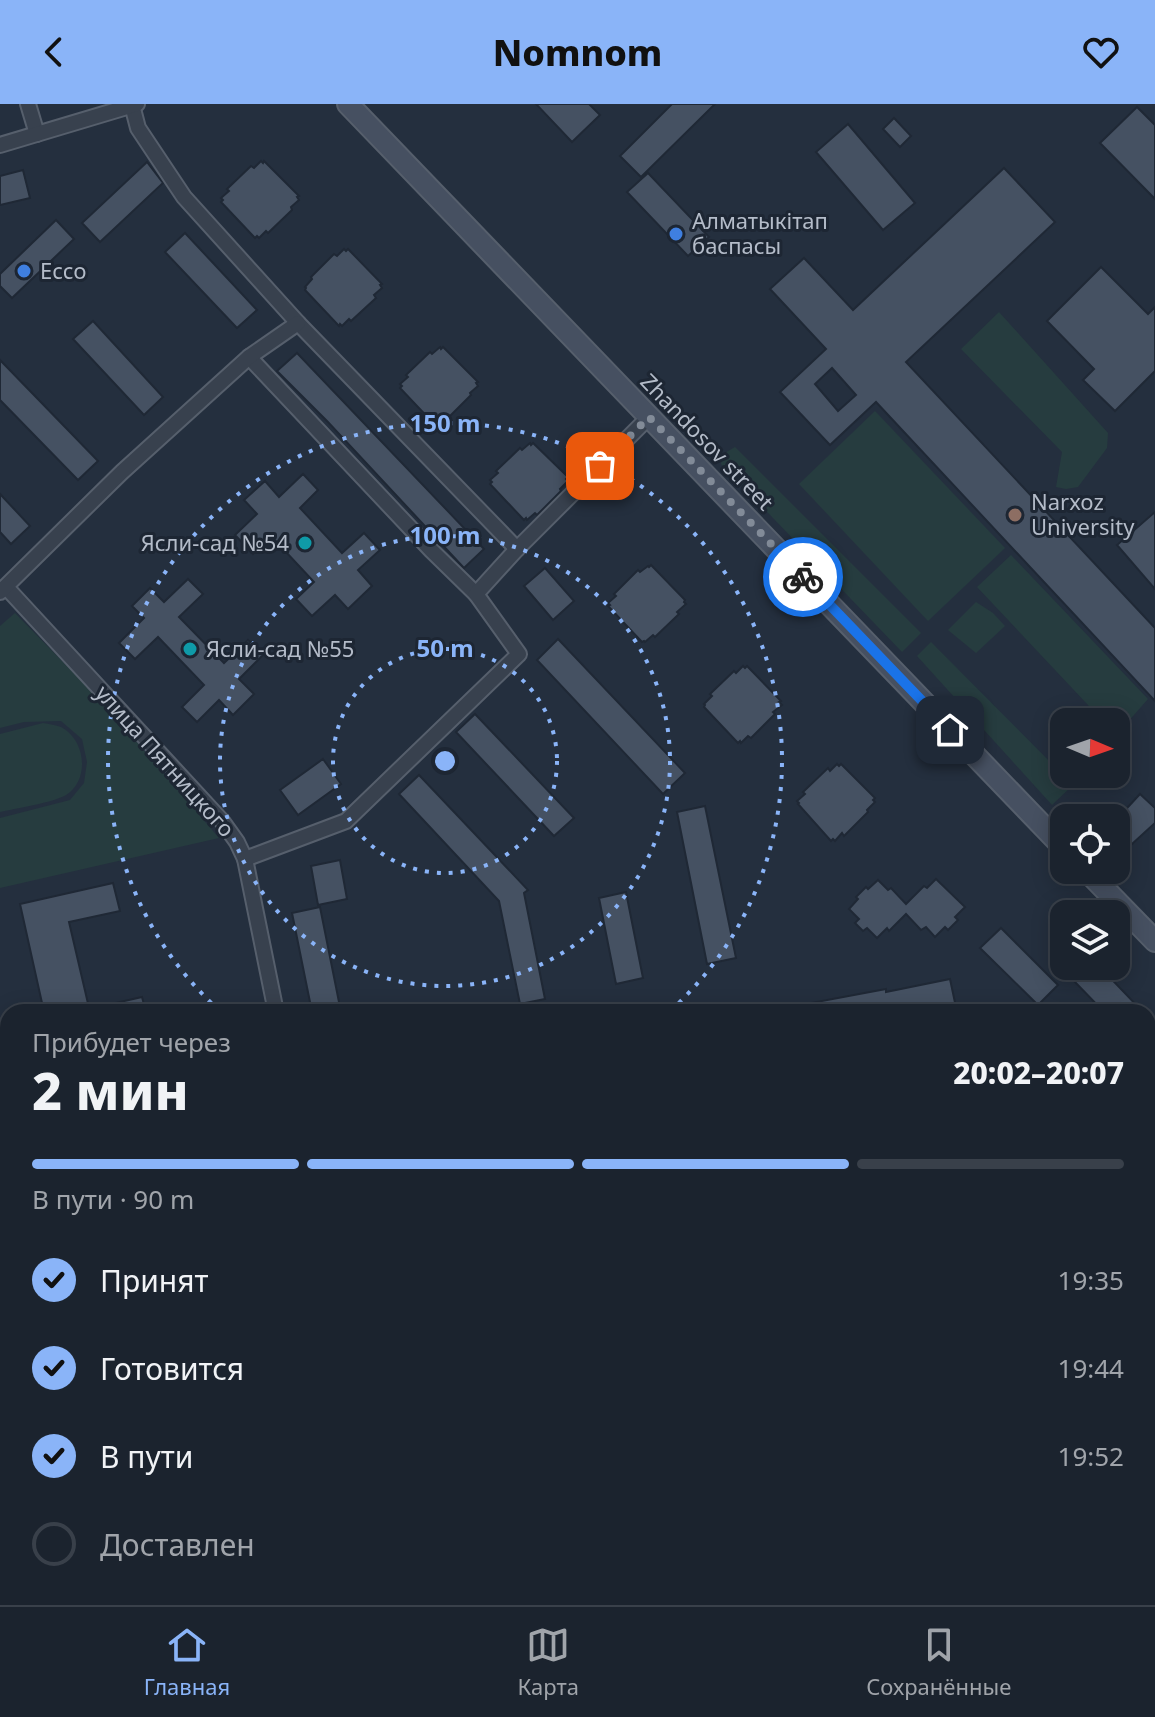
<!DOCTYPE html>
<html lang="ru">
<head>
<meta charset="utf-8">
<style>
  body { margin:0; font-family:"Noto Sans",sans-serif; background:#282f3a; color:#f1f3f6; height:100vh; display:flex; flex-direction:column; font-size:30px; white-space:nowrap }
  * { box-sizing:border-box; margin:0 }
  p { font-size:26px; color:#a0a4aa }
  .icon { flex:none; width:44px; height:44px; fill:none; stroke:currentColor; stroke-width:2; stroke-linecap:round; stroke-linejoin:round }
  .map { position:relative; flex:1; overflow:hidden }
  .side { position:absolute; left:0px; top:900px; width:1156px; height:602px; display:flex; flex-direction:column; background:#1b232e; border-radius:24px 24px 0 0; box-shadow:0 4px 20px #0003,0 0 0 2px #39404a }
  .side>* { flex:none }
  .needle { width:52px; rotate:92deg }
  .fabs { position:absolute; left:1050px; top:604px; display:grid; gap:16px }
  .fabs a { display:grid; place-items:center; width:80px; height:80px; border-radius:16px; background:#1b232e; box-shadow:0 4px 20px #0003,0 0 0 2px #39404a; font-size:40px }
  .pin { position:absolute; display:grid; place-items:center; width:68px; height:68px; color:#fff; margin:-34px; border-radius:16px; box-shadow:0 4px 12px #0006 }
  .courier { position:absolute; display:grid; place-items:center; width:80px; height:80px; margin:-40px; border:6px solid #1a73e8; border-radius:50%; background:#fff; color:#222; box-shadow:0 2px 10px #0007 }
  .headline em { font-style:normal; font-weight:800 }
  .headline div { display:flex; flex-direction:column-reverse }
  .headline { display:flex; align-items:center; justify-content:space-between; height:136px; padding:0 32px }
  h1 { font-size:52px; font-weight:800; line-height:60px }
  .bar { display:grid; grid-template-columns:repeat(4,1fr); gap:12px 8px; align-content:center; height:96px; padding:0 32px }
  .bar i { height:10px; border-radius:6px; background:#39404a }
  .bar .current { background:#8ab4f8 }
  .bar p { grid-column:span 4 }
  ol { padding:0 32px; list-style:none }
  li { display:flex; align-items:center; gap:24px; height:88px }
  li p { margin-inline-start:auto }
  li .icon { padding:8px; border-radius:50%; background:#8ab4f8; color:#111; stroke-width:4 }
  li:last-child { color:#a0a4aa }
  li i { width:44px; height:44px; border:4px solid #39404a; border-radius:50% }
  header { display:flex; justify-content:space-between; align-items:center; height:104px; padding:0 32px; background:#8ab4f8; color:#111; font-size:36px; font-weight:800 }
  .menu { display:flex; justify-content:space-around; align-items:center; height:112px; border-top:2px solid #39404a; background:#1b232e; font-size:22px; color:#a0a4aa }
  .menu a { display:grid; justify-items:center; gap:4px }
  .menu .current { color:#8ab4f8 }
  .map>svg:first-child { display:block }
  .green { fill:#263c3f }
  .building { fill:#455162; stroke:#1f2835; stroke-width:2; fill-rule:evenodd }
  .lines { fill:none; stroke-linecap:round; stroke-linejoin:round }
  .minor-casing { stroke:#565f6c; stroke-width:18 }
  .tertiary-casing { stroke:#565f6c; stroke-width:22 }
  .secondary-casing { stroke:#565f6c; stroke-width:24 }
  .minor { stroke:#38414e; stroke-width:14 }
  .tertiary { stroke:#38414e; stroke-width:18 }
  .secondary { stroke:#465061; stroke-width:20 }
  .done { stroke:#828b98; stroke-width:8; stroke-dasharray:0 14.4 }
  .route { stroke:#1a73e8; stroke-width:10 }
  .ring { fill:none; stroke:#8ab4f8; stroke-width:4; stroke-dasharray:4 8 }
  .shop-dot { fill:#3f7fe0; stroke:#1d2633; stroke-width:3 }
  .education-dot { fill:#8d6e63; stroke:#1d2633; stroke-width:3 }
  .culture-dot { fill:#0f9aa8; stroke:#1d2633; stroke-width:3 }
  .labels { text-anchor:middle; stroke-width:6; stroke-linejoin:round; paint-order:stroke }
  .poi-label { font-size:22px; fill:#b4bcc9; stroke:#1d2633; text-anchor:start }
  .street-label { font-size:22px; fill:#b4bcc9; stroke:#1d2633 }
  .centre { fill:#8ab4f8; stroke:#1d2633; stroke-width:4 }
  .ring-label { font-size:24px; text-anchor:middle; font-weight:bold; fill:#8ab4f8; stroke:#1d2633; stroke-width:6; stroke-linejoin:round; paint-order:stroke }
</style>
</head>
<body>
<header><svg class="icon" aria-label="back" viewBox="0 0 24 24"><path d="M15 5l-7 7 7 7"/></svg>Nomnom<svg class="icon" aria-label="heart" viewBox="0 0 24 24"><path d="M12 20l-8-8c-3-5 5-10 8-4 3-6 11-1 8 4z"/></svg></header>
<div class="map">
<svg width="1155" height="1501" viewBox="0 0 1155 1501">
  <rect width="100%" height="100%" fill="#242f3e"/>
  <!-- green -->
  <g class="green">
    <polygon points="999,208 1108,329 1107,344 1078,383 1066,385 1056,383 1062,348 961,245"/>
    <polygon points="875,307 1005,444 928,517 799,380"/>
    <polygon points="735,343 921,529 902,548 721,360 723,350"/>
    <polygon points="1011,451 1148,595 1119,628 1116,628 1116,618 1104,618 977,483"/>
    <polygon points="976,498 993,509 1005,522 976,549 948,526"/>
    <polygon points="15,509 103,599 219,734 0,784 0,714 70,696 84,679 87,658 82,635 61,617 24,618 0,624 0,522"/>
    <polygon points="931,538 1073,681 1052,701 917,552"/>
    <path d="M 43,619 C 49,620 56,621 61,623 C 86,636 90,676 66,691 C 52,699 17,704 0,708 L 0,630 Z"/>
  </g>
  <!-- building -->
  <g class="building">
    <polygon points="536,0 589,0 600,11 572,38"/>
    <polygon points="672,0 715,0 641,73 620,52"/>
    <polygon points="1137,3 1155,21 1155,95 1100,39"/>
    <polygon points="894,14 911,32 900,43 883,25"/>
    <polygon points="848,20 915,99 883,126 816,48"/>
    <polygon points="261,57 263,59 264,57 299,92 297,93 299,96 291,103 292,106 268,129 266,127 259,134 257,132 255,134 221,98 223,96 221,94 229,87 227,85 251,62 254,64"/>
    <polygon points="147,58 163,79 100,138 82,119"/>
    <path d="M 1004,64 L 1055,118 L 906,258 L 1155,524 L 1155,597 L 876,298 L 830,341 L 780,288 L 826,245 L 770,185 L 804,154 L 853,206 ZM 832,264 L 856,291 L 838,307 L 815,280 Z"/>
    <polygon points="23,66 30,94 0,101 0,72"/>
    <polygon points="648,69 709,133 688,152 627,88"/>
    <polygon points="56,116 74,135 12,194 0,182 0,170"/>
    <polygon points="185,129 257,206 237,224 165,148"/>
    <polygon points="344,145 346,147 348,145 382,180 380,181 382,184 374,191 376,194 351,217 349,215 342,222 340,220 339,222 305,186 306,184 305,183 312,175 311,173 334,150 337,152"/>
    <polygon points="1101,163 1148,210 1155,203 1155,267 1115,307 1083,276 1094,265 1047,217"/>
    <polygon points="93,217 163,293 144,311 73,235"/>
    <polygon points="440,243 441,245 443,243 478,278 476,279 478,282 470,289 471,291 447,315 445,313 438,320 436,318 434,320 400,284 402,282 400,280 408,273 406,271 430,248 432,250"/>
    <polygon points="297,249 484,445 464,464 327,317 277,267"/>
    <polygon points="0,256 98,357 78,376 0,296"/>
    <polygon points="530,339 531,341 533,339 568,373 566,375 568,377 560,385 561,387 537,411 535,409 527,416 526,414 524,416 490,380 492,378 490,376 498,369 496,367 520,344 522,346"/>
    <polygon points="303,370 318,386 300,404 342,449 364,429 380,446 358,466 372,482 348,505 335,491 312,512 296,495 314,478 271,432 253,450 235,431 257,410 244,396 265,377 279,393"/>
    <polygon points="0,390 30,422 11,440 0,428"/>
    <polygon points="1155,408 1155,485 1117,441"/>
    <polygon points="651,461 685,496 684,498 686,500 677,508 679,510 655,533 653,531 645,538 644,537 642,538 608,502 610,501 608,499 616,492 614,490 638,466 640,468 648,462 649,463"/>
    <polygon points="545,464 574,497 553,516 524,482"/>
    <polygon points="188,475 203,490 179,513 224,559 248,536 263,551 239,575 254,590 233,611 219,596 197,618 182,603 204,581 158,533 135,555 119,539 144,514 132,502 150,484 164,498"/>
    <polygon points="558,535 685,669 663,690 537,556"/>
    <polygon points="743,562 745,564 747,562 781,597 779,598 782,601 773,608 775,610 751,634 748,632 741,639 740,637 738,639 704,603 705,601 704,600 712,592 710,590 734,567 736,569"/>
    <polygon points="475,610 574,714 554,732 456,628"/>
    <polygon points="323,655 341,680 298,711 280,686"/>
    <polygon points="837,660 839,662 841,660 875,694 873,696 875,698 867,706 868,708 844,732 842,729 835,737 833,735 831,737 798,700 799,699 797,697 805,690 803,688 828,664 830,667"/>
    <polygon points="419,671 528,786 524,789 545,895 520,900 499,797 399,690"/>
    <polygon points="1140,690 1155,704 1155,719 1132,740 1116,716"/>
    <polygon points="705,702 736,854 707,860 677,708"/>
    <polygon points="340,756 347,795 318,801 311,762"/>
    <polygon points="936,775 965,803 955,813 958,816 948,826 945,823 935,833 926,823 921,826 906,810 889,827 887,824 877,834 867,824 863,827 855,819 859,815 849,805 858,795 856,793 866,783 868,785 878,776 888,786 891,784 906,800 924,782 927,784"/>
    <polygon points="113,779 120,807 69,818 90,908 44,908 20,800"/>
    <polygon points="626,788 643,874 616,880 599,794"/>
    <polygon points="320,803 341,908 312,908 292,809"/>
    <polygon points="1001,824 1058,881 1038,901 980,844"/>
    <polygon points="1088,862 1099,862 1143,908 1104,908 1073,876"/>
    <polygon points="950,875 957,908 795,908 795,902 886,885 886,888"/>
    <polygon points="142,893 146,908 99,908 98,903"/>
  </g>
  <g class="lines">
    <!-- minor casing -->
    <g class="minor-casing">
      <g id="minor">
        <polyline points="28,0 37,30"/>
        <polyline points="132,1 138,24 184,93 298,219 517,445"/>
        <polyline points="0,41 137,0"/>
        <polyline points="249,253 431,446 476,490"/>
        <polyline points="6,483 222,717 237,738 245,755 276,908"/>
        <polyline points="0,488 122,368 249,253 298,219"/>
        <polyline points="245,755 346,717 519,550 476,490 517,445 649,313"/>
        <polyline points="0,1155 8,1153"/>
        <polyline points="0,1209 8,1207"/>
        <polyline points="761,1494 762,1501"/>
        <polyline points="1044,1494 1046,1501"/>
      </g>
    </g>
    <!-- tertiary casing -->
    <g class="tertiary-casing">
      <g id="tertiary">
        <polyline points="1148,1328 1155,1327"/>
        <polyline points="1148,1349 1155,1347"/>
        <polyline points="0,1459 8,1457"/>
        <polyline points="386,1494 390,1501"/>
        <polyline points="491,1501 534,1494"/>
      </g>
    </g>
    <!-- secondary casing -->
    <g class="secondary-casing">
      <g id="secondary">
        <polyline points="348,0 1064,744"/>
        <polyline points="1086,766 1155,837"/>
      </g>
    </g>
    <!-- minor -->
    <use href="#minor" class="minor"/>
    <!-- tertiary -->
    <use href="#tertiary" class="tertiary"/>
    <!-- secondary -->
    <use href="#secondary" class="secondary"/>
  </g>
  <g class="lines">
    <!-- done -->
    <polyline class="done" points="600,362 649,313 803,473"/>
    <!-- route -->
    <polyline class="route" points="803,473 950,626"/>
  </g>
  <!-- distance rings -->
  <g class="ring">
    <circle cx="445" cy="657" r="112"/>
    <circle cx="445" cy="657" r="225"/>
    <path d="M220 907A337 337 0 1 1 670 907"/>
  </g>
  <!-- markers -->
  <g class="shop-dot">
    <circle cx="676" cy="130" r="8"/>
    <circle cx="24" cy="167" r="8"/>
  </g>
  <circle class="education-dot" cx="1015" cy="411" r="8"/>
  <g class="culture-dot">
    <circle cx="305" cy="439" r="8"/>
    <circle cx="190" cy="545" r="8"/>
  </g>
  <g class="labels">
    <!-- poi labels -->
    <g class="poi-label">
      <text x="692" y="125">Алматыкітап<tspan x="692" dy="25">баспасы</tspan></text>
      <text x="40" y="175">Ecco</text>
      <text x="1031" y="406">Narxoz<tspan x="1031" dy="25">University</tspan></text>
      <text x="289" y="447" text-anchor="end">Ясли-сад №54</text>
      <text x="206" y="553">Ясли-сад №55</text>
    </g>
    <!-- street labels -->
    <g class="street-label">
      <text transform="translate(707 338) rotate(46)" y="8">Zhandosov street</text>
      <text transform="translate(165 657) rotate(48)" y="8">улица Пятницкого</text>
    </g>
  </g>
  <circle cx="445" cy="657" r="12" class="centre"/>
  <g class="ring-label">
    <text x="445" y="328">150 m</text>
    <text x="445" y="440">100 m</text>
    <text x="445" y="553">50 m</text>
  </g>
</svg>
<div class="fabs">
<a><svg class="needle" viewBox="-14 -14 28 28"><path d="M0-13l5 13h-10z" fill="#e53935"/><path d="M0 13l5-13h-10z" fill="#a0a4aa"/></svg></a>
<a><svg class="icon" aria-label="locate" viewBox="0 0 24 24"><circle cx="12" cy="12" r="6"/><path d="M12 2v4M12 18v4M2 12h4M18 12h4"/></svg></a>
<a><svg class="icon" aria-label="layers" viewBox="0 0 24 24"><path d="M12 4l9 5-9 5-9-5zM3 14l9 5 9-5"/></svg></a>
</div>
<div class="pin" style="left:600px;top:362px;background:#ea580c"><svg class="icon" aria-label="bag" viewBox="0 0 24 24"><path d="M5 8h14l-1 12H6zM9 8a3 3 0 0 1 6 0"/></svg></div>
<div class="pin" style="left:950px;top:626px;background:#1f2937"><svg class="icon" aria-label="home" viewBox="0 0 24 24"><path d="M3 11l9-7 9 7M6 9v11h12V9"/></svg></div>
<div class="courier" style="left:803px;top:473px"><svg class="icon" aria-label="bike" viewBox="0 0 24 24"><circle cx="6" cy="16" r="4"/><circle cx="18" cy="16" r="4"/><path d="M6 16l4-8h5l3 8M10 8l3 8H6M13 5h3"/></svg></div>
<section class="side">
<div class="headline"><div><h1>2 мин</h1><p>Прибудет через</p></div><em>20:02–20:07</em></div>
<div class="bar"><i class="current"></i><i class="current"></i><i class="current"></i><i></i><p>В пути · 90 m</p></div>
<ol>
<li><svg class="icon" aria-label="check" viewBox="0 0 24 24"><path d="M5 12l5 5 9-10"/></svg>Принят<p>19:35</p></li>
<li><svg class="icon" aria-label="check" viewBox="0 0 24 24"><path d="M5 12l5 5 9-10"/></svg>Готовится<p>19:44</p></li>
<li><svg class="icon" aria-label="check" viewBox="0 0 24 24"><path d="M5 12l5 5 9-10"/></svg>В пути<p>19:52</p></li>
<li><i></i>Доставлен</li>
</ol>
</section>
</div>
<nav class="menu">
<a class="current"><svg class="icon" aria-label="home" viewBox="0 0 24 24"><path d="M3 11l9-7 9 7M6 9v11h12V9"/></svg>Главная</a>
<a><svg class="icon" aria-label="map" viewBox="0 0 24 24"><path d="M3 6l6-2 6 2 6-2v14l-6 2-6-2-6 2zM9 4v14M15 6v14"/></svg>Карта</a>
<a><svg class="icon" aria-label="saved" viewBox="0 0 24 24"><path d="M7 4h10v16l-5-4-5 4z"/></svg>Сохранённые</a>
</nav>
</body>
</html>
